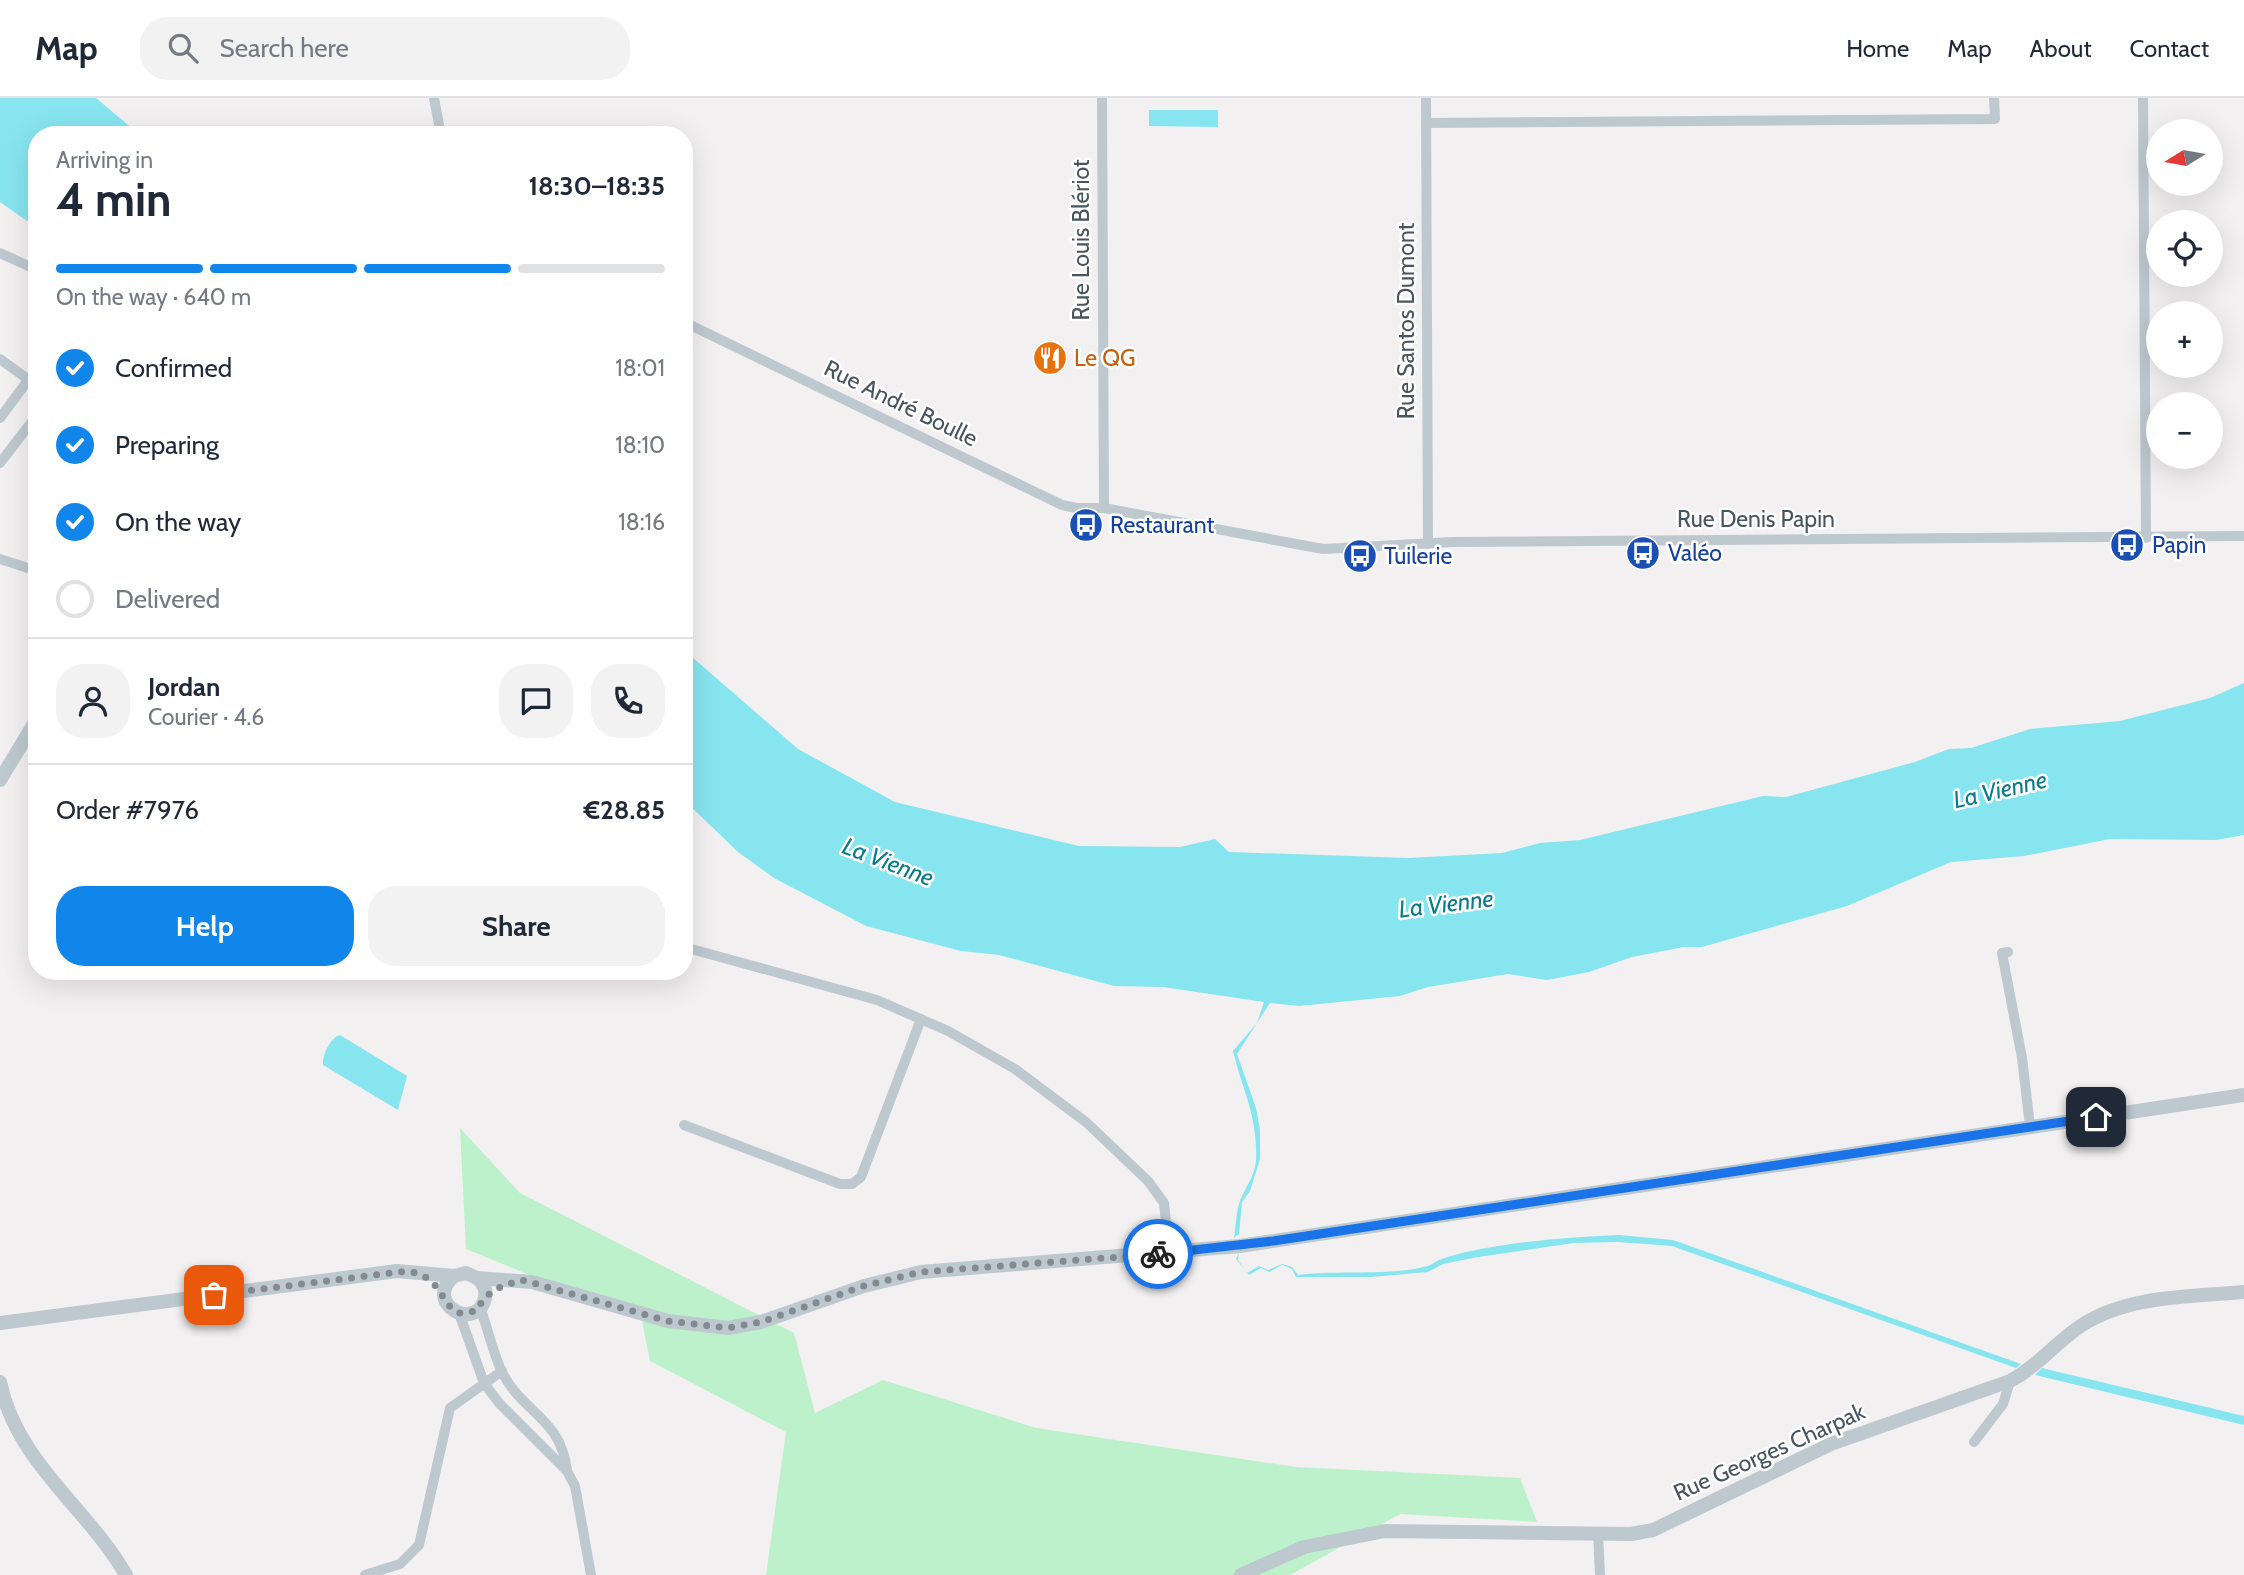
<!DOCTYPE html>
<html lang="en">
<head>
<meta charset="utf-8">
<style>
  body { margin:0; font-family:Cabin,sans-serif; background:#f2f2f3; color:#1f2937; height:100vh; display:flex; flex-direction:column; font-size:26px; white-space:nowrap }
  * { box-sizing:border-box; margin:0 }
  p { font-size:23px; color:#747a83 }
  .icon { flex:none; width:38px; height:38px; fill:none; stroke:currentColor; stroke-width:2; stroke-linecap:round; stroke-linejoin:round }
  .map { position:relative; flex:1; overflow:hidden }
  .details { position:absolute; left:28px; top:28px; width:665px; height:854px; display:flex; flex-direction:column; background:#fff; border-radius:28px; box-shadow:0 7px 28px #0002 }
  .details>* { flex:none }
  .needle { width:46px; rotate:259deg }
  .tools { position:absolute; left:2146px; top:21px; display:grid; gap:14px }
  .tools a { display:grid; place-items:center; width:77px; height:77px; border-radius:50%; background:#fff; box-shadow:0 7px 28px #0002; font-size:35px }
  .pin { position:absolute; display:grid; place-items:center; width:60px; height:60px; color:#fff; margin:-30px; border-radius:14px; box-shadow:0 4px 10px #0006 }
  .courier { position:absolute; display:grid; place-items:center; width:70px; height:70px; margin:-35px; border:5px solid #1a73e8; border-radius:50%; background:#fff; color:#222; box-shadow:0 2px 9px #0007 }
  .overview em { font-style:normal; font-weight:700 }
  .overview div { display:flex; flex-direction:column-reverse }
  .overview { display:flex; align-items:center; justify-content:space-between; height:119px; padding:0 28px }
  h1 { font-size:46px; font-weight:700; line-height:52px }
  .bar { display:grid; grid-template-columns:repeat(4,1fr); gap:10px 7px; align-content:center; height:84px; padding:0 28px }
  .bar i { height:9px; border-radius:5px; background:#e0e1e3 }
  .bar .on { background:#1086eb }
  .bar p { grid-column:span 4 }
  .line { display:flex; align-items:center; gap:18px; padding:0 28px; border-top:2px solid #e0e1e3 }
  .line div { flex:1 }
  .round { display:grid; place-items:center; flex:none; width:74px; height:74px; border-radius:28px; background:#f2f2f3 }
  ol { padding:0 28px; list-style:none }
  li { display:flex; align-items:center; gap:21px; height:77px }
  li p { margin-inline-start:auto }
  li .icon { padding:7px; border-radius:50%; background:#1086eb; color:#fff; stroke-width:4 }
  li:last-child { color:#747a83 }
  li i { width:38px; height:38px; border:4px solid #e0e1e3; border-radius:50% }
  .action { display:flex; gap:14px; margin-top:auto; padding:14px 28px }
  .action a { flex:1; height:80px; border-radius:28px; background:#1086eb; color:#fff; font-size:28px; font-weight:700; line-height:80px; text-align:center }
  .action a+a { background:#f2f2f3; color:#1f2937 }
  header { display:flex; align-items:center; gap:42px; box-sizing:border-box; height:98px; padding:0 35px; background:#fff; border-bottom:2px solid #e0e1e3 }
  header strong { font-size:33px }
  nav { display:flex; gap:38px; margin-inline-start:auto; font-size:24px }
  .search { width:490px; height:63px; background:#f2f2f3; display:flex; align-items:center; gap:18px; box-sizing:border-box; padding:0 24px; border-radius:28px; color:#747a83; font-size:26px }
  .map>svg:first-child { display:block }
  .green { fill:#bcf1cc }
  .water { fill:#87e5f0 }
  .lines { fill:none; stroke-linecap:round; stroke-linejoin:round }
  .minor { stroke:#bdc9cf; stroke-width:10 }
  .tertiary { stroke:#bdc9cf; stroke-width:14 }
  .done { stroke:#838b91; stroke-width:7; stroke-dasharray:0 12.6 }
  .route { stroke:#1a73e8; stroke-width:9 }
  .labels { text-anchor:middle; stroke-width:5; stroke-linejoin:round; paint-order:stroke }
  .street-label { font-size:23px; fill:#47555e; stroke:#fff }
  .food-label { font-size:23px; fill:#c56008; stroke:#fff; text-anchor:start }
  .transit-label { font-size:23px; fill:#164399; stroke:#fff; text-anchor:start }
  .water-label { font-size:24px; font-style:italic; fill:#087c8a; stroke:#fff }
</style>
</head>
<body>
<header>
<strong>Map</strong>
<div class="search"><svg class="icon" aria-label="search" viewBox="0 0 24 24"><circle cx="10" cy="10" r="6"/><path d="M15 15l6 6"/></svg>Search here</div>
<nav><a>Home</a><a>Map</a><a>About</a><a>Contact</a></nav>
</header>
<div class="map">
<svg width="2244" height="1477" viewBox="0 0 2244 1477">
  <rect width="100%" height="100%" fill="#f2f0f0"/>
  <!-- green -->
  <polygon class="green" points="460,1030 520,1095 794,1235 815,1315 883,1282 1036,1330 1296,1369 1520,1380 1537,1424 1400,1416 1290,1477 766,1477 786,1334 650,1263 642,1223 466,1151"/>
  <!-- water -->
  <g class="water">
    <polygon points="0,0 96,0 140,37 37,37 37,130 0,104"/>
    <polygon points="1149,12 1218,12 1218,29 1149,28"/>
    <path d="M 684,552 L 798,651 L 895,704 L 1079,748 L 1180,749 L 1215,741 L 1229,754 L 1408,760 L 1502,755 L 1540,745 L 1580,742 L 1763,698 L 1786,699 L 1915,664 L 1949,651 L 1971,650 L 2030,631 L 2120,623 L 2210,600 L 2244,585 L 2244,737 L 2216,742 L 2110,741 L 2024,758 L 1951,764 L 1847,808 L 1702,849 L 1684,849 L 1632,859 L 1589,874 L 1547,882 L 1508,876 L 1428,889 L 1400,898 L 1299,908 L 1270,905 L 1237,956 L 1256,1010 L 1260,1032 L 1260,1061 L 1250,1093 L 1242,1104 L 1239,1136 L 1234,1140 C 1236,1129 1236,1113 1240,1103 C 1245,1090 1255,1077 1256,1063 C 1258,1019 1243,994 1233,953 L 1257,925 L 1264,904 L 1163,889 L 1114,888 L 999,857 L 961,853 L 866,828 L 774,780 L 738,754 L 684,702 Z"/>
    <path d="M 340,937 L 407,978 L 398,1012 L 323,967 C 322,957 330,940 340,937 Z"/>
    <path d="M 1619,1137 L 1673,1142 L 2021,1266 L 2016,1270 L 1672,1148 L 1618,1144 L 1574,1145 L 1478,1159 L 1443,1166 L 1428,1174 L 1371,1179 L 1296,1179 L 1292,1171 L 1282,1167 L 1269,1174 L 1261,1170 L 1249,1177 L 1236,1161 L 1239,1155 L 1238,1162 L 1247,1175 L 1259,1168 L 1268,1172 L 1282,1166 L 1292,1169 L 1298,1177 C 1337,1172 1393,1178 1428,1168 C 1433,1166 1437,1162 1442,1161 C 1488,1145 1569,1139 1619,1137 Z"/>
    <polygon points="2042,1270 2244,1318 2244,1327 2035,1277"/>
  </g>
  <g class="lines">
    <!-- minor -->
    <g class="minor">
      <polyline points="434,0 441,37"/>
      <polyline points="1102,0 1104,410"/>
      <polyline points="1426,0 1428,446"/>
      <polyline points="2143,0 2146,440"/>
      <polyline points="1426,25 1995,21 1994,0"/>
      <polyline points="0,155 37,172"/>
      <polyline points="37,222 33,228 37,232"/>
      <polyline points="684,224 1062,407 1076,410 1104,410 1323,451 1453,444 2244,438"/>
      <polyline points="0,261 29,282"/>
      <polyline points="0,320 32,277 37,280"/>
      <polyline points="0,365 37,317"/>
      <polyline points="0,461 37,473"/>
      <polyline points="684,849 877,902 948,933 1015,971 1086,1024 1148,1083 1164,1105 1169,1155"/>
      <polyline points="2008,854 2002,855 2022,960 2030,1028"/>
      <polyline points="684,1027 840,1086 852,1086 861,1079 921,921"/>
      <path d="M 480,1209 C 488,1231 493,1256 503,1276 C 524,1316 561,1320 567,1373"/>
      <polyline points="459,1215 484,1285 499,1305 567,1373 575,1388 591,1477"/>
      <polyline points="1974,1344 2003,1306 2010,1283"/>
      <polyline points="1598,1435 1600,1477"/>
      <polyline points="365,1477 400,1466 419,1447 450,1310 502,1273"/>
    </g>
    <!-- tertiary -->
    <g class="tertiary">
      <polyline points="0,682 37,621"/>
      <path d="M 454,1178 C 422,1206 477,1235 485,1200 C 487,1192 483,1185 477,1180"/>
      <polyline points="0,1225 397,1173 454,1178 466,1175 477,1180 532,1184 668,1223 728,1230 761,1224 864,1188 921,1174 1240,1148 2244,997"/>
      <path d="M 0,1284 C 17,1365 87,1409 126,1477"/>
      <path d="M 1241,1477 L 1304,1449 L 1385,1433 L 1631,1436 L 1653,1432 L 1831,1346 L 2010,1283 C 2037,1269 2056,1244 2082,1227 C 2129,1197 2190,1199 2244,1194"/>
    </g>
  </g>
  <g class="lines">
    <!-- done -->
    <path class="done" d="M 214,1197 L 407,1173 C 443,1178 439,1206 459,1215 L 476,1213 L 485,1199 L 502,1188 L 522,1182 L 668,1223 L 728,1230 L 761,1224 L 864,1188 L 921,1174 L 1158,1156"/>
    <!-- route -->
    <polyline class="route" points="1158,1156 1273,1143 2096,1019"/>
  </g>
  <!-- icons -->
  <defs>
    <g id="restaurant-disc" transform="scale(1.75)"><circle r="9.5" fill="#e8710a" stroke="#fff"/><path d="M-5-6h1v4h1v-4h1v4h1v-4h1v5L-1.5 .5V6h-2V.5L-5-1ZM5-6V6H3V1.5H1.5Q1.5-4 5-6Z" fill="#fff"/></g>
    <g id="bus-disc" transform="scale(1.75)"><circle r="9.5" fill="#1a4fb4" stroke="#fff"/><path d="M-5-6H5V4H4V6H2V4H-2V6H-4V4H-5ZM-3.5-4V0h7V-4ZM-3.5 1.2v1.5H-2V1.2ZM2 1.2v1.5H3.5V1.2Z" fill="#fff"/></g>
  </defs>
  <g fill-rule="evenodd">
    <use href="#restaurant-disc" x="1050" y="260"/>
    <use href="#bus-disc" x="1086" y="427"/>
    <use href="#bus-disc" x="2127" y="447"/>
    <use href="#bus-disc" x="1643" y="455"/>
    <use href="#bus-disc" x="1360" y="458"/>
  </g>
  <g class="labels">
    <!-- street labels -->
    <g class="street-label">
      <text transform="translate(1081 142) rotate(-90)" y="8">Rue Louis Blériot</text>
      <text transform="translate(1406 223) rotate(-90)" y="8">Rue Santos Dumont</text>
      <text transform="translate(901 305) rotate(26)" y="8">Rue André Boulle</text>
      <text x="1756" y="429">Rue Denis Papin</text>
      <text transform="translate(1769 1354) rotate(-24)" y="8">Rue Georges Charpak</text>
    </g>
    <!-- food labels -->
    <g class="food-label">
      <text x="1074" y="268">Le QG</text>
    </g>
    <!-- transit labels -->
    <g class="transit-label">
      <text x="1110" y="435">Restaurant</text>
      <text x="2152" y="455">Papin</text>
      <text x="1668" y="463">Valéo</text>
      <text x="1384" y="466">Tuilerie</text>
    </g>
    <!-- water labels -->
    <g class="water-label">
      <text transform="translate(2000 692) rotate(-13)" y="8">La Vienne</text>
      <text transform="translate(888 764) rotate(21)" y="8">La Vienne</text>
      <text transform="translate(1446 806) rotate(-7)" y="8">La Vienne</text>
    </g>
  </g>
</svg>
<div class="tools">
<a><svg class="needle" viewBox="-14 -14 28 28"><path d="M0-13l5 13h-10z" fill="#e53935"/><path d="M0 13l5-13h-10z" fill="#747a83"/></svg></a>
<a><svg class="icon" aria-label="locate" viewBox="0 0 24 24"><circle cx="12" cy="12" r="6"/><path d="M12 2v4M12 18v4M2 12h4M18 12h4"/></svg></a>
<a>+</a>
<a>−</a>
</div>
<div class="pin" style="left:214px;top:1197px;background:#ea580c"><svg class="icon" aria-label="bag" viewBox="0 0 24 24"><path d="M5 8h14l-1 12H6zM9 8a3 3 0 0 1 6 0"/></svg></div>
<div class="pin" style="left:2096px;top:1019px;background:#1f2937"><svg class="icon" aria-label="home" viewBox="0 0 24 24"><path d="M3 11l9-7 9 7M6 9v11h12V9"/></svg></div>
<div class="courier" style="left:1158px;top:1156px"><svg class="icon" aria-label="bike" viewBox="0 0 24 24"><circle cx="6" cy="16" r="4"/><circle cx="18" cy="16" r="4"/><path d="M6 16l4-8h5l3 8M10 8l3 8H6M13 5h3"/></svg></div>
<section class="details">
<div class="overview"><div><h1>4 min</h1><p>Arriving in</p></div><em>18:30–18:35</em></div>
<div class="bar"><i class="on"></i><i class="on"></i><i class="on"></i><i></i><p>On the way · 640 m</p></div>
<ol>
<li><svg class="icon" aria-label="check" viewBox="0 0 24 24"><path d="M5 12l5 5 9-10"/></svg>Confirmed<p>18:01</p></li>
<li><svg class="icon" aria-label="check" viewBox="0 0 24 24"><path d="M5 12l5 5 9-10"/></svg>Preparing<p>18:10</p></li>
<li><svg class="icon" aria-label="check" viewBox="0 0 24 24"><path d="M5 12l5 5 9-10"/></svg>On the way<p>18:16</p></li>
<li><i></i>Delivered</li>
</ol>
<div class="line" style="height:126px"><a class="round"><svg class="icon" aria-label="person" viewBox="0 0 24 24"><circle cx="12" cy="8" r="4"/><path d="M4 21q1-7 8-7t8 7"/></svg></a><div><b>Jordan</b><p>Courier · 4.6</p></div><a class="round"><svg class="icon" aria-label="chat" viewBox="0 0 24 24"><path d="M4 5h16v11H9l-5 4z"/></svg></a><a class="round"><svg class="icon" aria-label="phone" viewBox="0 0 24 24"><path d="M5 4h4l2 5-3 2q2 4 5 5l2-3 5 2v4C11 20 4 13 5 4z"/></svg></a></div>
<div class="line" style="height:91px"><div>Order #7976</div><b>€28.85</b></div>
<div class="action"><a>Help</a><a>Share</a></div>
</section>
</div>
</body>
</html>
